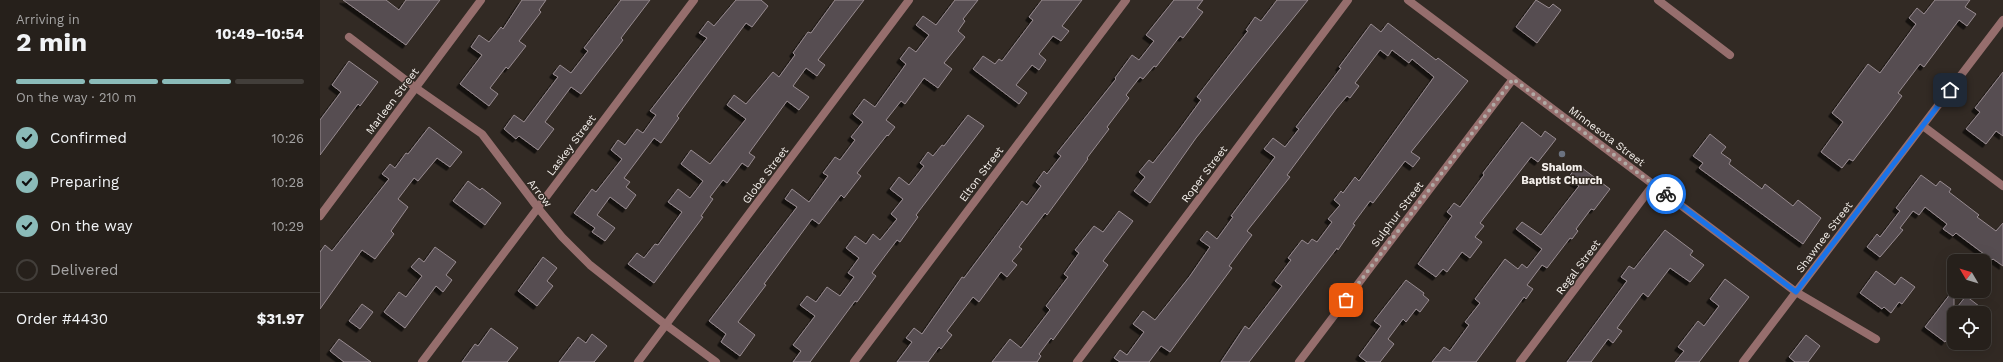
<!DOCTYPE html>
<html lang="en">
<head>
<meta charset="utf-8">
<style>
  body { margin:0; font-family:"Work Sans",sans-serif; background:#322d28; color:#f1f3f6; height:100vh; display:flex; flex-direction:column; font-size:15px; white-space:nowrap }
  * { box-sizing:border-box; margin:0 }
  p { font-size:13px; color:#a4a3a3 }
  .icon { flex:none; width:22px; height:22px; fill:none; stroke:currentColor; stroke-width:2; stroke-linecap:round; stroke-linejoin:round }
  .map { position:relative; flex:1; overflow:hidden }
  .side { display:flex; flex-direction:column; background:#26201b; width:320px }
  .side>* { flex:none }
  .needle { width:26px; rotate:308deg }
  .buttons { position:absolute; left:1627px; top:254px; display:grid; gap:8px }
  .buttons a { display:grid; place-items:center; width:44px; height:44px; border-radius:8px; background:#26201b; box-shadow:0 4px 16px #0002,0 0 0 1px #423e3a; font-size:20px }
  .pin { position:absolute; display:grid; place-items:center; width:34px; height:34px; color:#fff; margin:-17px; border-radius:8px; box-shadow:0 2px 6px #0006 }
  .courier { position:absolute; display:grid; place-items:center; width:40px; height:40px; margin:-20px; border:3px solid #1a73e8; border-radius:50%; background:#fff; color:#222; box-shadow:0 1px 5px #0007 }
  .overview em { font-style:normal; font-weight:700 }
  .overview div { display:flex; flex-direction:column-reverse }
  .overview { display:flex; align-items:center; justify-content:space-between; height:68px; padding:0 16px }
  h1 { font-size:26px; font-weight:700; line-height:30px }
  .bar { display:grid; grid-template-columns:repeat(4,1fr); gap:6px 4px; align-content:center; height:48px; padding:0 16px }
  .bar i { height:5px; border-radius:3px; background:#423e3a }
  .bar .current { background:#8bbbb9 }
  .bar p { grid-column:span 4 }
  .line { display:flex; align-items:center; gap:10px; padding:0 16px; border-top:1px solid #423e3a }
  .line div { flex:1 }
  ol { padding:0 16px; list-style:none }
  li { display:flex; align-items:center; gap:12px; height:44px }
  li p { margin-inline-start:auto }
  li .icon { padding:4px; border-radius:50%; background:#8bbbb9; color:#111; stroke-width:4 }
  li:last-child { color:#a4a3a3 }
  li i { width:22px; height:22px; border:2px solid #423e3a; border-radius:50% }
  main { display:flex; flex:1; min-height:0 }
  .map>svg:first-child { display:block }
  .building { fill:#574d51; stroke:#978b90; filter:url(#shadow) }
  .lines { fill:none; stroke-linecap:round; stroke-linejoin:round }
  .service { stroke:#966e6d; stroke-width:8 }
  .minor { stroke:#966e6d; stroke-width:8 }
  .tertiary { stroke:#966e6d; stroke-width:8 }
  .done { stroke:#b0aaa5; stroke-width:4; stroke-dasharray:0 7.2 }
  .route { stroke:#1a73e8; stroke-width:5 }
  .worship-dot { fill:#6b7280; stroke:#322a24; stroke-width:1.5 }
  .labels { text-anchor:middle; stroke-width:3; stroke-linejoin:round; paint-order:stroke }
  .street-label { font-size:11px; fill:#f4efeb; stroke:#322a24 }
  .poi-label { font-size:11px; font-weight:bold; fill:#f4efeb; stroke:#322a24 }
</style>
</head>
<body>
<main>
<section class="side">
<div class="overview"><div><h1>2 min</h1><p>Arriving in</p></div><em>10:49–10:54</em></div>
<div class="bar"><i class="current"></i><i class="current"></i><i class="current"></i><i></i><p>On the way · 210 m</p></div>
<ol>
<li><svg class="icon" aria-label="check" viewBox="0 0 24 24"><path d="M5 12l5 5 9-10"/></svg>Confirmed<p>10:26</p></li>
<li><svg class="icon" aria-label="check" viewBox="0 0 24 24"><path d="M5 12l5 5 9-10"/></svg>Preparing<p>10:28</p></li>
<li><svg class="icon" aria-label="check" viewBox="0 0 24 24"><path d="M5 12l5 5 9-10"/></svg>On the way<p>10:29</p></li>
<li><i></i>Delivered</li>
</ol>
<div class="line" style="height:52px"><div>Order #4430</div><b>$31.97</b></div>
</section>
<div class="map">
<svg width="1683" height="362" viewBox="0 0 1683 362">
  <defs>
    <filter id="shadow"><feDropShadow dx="-3.5" dy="3.5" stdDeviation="0" flood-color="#0009"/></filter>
  </defs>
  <rect width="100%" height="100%" fill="#322a24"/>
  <!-- building -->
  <g class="building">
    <polygon points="23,0 66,0 79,10 86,0 120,0 86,45"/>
    <polygon points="202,0 226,0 219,10 221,12 199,41 206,46 188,69 186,67 170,88 178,94 169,106 140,84 162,55 151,47 159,35 169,42 181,27 183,29"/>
    <polygon points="301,0 330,0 301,38 303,40 261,94 251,87 225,122 234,129 218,150 199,136 196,139 184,129 194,115 204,122 238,77 233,74 240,65 251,73 268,51 264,48"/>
    <polygon points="416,0 441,0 448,6 432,27 426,23 379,86 357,116 359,118 341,143 334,138 304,178 310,182 306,187 316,195 306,209 290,197 277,215 295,228 285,241 272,232 275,228 254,213 272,189 276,192 302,159 291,150 298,140 305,145 317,129 323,133 336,115 330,111 387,38 379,33 388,21 394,26"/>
    <polygon points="515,0 544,0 498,60 505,65 497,76 486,68 473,86 489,97 479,110 467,101 429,153 435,157 428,167 422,163 407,183 403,180 390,197 393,199 381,216 383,217 334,283 308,264 317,253 324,258 335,244 338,245 362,212 348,202 358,189 370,198 383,181 361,164 371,150 390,164 426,119 407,105 414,95 426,104 453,72 459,77 475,55 473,53 488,32 491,33"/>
    <polygon points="635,0 658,0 643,19 645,21 638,31 645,37 624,63 632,69 618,88 604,78 585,104 581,101 566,120 575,127 568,136 567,135 537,173 541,176 524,198 521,195 499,224 492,219 444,284 446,285 418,322 435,335 420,356 401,342 406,334 389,321 477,207 465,199 472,189 489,202 508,176 503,173 515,157 520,160 535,140 531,137 543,122 533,114 544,99 555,107 586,64 580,59 589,47 596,52 609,35 596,25 603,16 616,25"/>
    <polygon points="722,0 762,0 742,26 749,31 741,41 733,36 719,54 726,60 719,70 712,65 696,85 707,93 699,104 653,69 663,56 675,64 679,59 682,61 713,20 709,17"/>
    <polygon points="854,0 883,0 877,8 883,12 863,38 860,36 836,67 834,66 823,79 820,77 806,95 809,98 787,127 789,129 767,158 768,159 727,215 725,213 699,247 702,249 692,261 697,265 687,277 681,272 659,302 653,297 627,331 632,335 621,349 619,347 608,362 577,362 592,342 586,338 594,328 602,334 642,277 644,278 702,201 707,205 721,186 716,182 724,171 727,174 741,156 737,153 796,79 795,78 812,55 819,60 834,41 826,35"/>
    <polygon points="957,0 988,0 876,138 830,203 814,191 825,177 819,172 829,160 833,163 859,130 881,100 877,97 928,31 926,30 935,17 941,21"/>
    <polygon points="1216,0 1229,8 1233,4 1241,10 1217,43 1196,27"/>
    <polygon points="1615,0 1650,0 1645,7 1656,14 1647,26 1639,20 1604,67 1600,64 1578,93 1582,96 1571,111 1533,161 1529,159 1522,168 1501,152 1523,122 1512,113 1548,64 1560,73 1596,24 1589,18 1597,8 1604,14"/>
    <polygon points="1068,23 1116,60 1118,58 1148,81 1091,152 1100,158 1093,167 1085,161 1053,203 1050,201 1033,224 1035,225 1018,250 1017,248 929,362 901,362 925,326 929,329 962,286 955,281 971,260 968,258 982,240 988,244 992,239 997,242 1012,222 1008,219 1020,205 1014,200 1021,191 1023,193 1035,177 1039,181 1114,77 1092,59 1089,63 1072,50 1068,56 1060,50 1035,83 1039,86 1030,98 1027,96 1016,109 967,175 970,177 927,231 932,235 909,266 912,268 850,352 841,346 829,362 800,362 794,358 800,350 807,355 824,332 813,324 823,311 835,320 870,276 890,247 880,240 887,231 897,239 913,217 911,216 955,157 944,149 953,138 965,147 979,129 976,127 1021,68 1019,67 1051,24 1061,32"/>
    <polygon points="29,61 58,82 40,106 38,104 0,155 0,120 21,92 12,85"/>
    <polygon points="1683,72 1683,136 1676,131 1666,144 1646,129 1660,112 1655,108"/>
    <polygon points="648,115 664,126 596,215 598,217 580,242 577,240 552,273 556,276 537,302 535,301 490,362 473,362 481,351 473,345 495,316 480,305 487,296 496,302 507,287 520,296 534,277 528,273 539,258 526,248 535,236 546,244 553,234 560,240 577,219 571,214 583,199 570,189 579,177 589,185 604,166 600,163 608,152 613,156 622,145 624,146"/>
    <polygon points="1202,122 1221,137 1225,131 1236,139 1218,162 1211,157 1160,223 1164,226 1155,237 1162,242 1150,258 1142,252 1127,272 1123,269 1116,277 1098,264 1132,216 1127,212 1134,203 1140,207 1164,175 1163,173"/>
    <polygon points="109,127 142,152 130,167 117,158 98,181 94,178 78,199 88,207 71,231 74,234 55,259 42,250 0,309 0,252 5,245 12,251 69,179 62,174 70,164 75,168 86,153 88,154"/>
    <polygon points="1390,134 1406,147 1401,153 1411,160 1409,164 1442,189 1445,184 1473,206 1478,200 1501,218 1483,244 1379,168 1383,163 1373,156"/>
    <polygon points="1258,165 1290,189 1274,210 1271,209 1256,229 1258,231 1252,239 1250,238 1227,268 1222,265 1207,285 1213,289 1206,299 1204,297 1156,362 1112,362 1124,347 1130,351 1149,325 1145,322 1160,303 1155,299 1185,259 1198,269 1202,264 1207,268 1222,249 1196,229 1202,222 1221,235 1259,186 1248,178"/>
    <polygon points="1601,175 1616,186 1620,181 1631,189 1629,192 1659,215 1657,217 1676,231 1683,223 1683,266 1673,259 1672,260 1636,233 1633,236 1623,229 1627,224 1605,207 1599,215 1593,211 1580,228 1583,230 1560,257 1547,247 1557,234 1560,237 1580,211 1576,208"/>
    <polygon points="148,181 160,190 162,188 181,203 165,225 133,201"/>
    <polygon points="799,211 813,221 783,261 788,265 733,340 731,338 719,354 721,356 717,362 672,362 690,339 701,348 730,310 726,306 748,277 744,274 759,253 755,250 774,226 783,232"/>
    <polygon points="1345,230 1373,251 1370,255 1384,265 1370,282 1350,268 1328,297 1323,293 1297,328 1302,331 1293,343 1288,339 1271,362 1247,362 1307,281 1301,277 1309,266 1314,269"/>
    <polygon points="115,247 136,262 126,275 132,280 123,292 116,286 85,328 64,312 79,292 86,297 102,276 91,267 99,258 104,262"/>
    <polygon points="223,257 237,268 227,281 233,286 217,306 198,291"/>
    <polygon points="1556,271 1575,285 1581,277 1595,287 1582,304 1579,302 1571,313 1564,307 1562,309 1540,293"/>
    <polygon points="1405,279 1429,297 1379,362 1355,362 1364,351 1358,347 1378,321 1384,326 1399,306 1390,299"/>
    <polygon points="1086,280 1104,293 1103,295 1109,300 1100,312 1096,309 1086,322 1083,319 1068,339 1074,344 1060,362 1047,362 1039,356 1061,326 1054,321"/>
    <polygon points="1634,289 1634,311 1646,296 1668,313 1634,313 1634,330 1625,342 1605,327"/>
    <polygon points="42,304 53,312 40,329 29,321"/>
    <polygon points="171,328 198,348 187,362 142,362 155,344 158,346"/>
    <polygon points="272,334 287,346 274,362 239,362 258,337 266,343"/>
    <polygon points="1486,335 1500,346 1488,362 1475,362 1469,357"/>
    <polygon points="19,339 51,362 24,362 10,351"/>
  </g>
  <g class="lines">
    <!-- service -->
    <polyline class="service" points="1338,0 1410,55"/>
    <!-- minor -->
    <g class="minor">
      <polyline points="29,37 96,88 162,134 218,208 242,237 270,265 346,325 396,362"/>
      <polyline points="1603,126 1683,186"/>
      <polyline points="0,216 161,0"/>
      <polyline points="1556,339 1476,292 1683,20"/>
      <polyline points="102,362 374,0"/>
      <polyline points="318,362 589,0"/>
      <polyline points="757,362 1028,0"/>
      <polyline points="979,362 1193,79"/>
      <polyline points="1200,362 1333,185"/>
    </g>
    <!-- tertiary -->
    <g class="tertiary">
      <polyline points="1088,0 1476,292 1423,362"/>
      <polyline points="534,362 806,0"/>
    </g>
  </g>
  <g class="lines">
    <!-- done -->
    <polyline class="done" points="1026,300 1193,79 1346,194"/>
    <!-- route -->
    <polyline class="route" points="1346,194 1476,292 1630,90"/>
  </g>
  <!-- markers -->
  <circle class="worship-dot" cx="1242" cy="154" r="4"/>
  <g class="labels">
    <!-- street labels -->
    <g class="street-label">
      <text transform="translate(72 101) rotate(-53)" y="4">Marleen Street</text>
      <text transform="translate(1287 136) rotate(37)" y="4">Minnesota Street</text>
      <text transform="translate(251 145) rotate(-53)" y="4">Laskey Street</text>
      <text transform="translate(661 174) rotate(-53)" y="4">Elton Street</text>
      <text transform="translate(884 174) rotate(-53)" y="4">Roper Street</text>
      <text transform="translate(445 175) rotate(-53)" y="4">Globe Street</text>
      <text transform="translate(220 193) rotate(52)" y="4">Arrow</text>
      <text transform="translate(1077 214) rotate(-53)" y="4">Sulphur Street</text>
      <text transform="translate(1504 237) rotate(-53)" y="4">Shawnee Street</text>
      <text transform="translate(1258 267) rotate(-53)" y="4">Regal Street</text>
    </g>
    <!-- poi labels -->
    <g class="poi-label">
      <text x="1242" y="171">Shalom<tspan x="1242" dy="13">Baptist Church</tspan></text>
    </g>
  </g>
</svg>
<div class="buttons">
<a><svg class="needle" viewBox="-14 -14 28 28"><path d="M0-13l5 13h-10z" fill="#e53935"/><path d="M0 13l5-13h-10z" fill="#a4a3a3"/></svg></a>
<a><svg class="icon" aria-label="locate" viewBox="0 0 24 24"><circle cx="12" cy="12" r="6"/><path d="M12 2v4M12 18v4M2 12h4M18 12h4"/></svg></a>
</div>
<div class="pin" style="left:1026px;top:300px;background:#ea580c"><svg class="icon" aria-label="bag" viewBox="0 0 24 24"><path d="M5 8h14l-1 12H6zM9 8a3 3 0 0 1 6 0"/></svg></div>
<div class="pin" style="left:1630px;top:90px;background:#1f2937"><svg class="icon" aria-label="home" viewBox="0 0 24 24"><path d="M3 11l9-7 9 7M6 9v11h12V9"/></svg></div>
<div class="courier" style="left:1346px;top:194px"><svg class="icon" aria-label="bike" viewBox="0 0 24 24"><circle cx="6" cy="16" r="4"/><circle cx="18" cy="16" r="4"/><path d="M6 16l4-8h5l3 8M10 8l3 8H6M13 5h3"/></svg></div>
</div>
</main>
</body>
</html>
